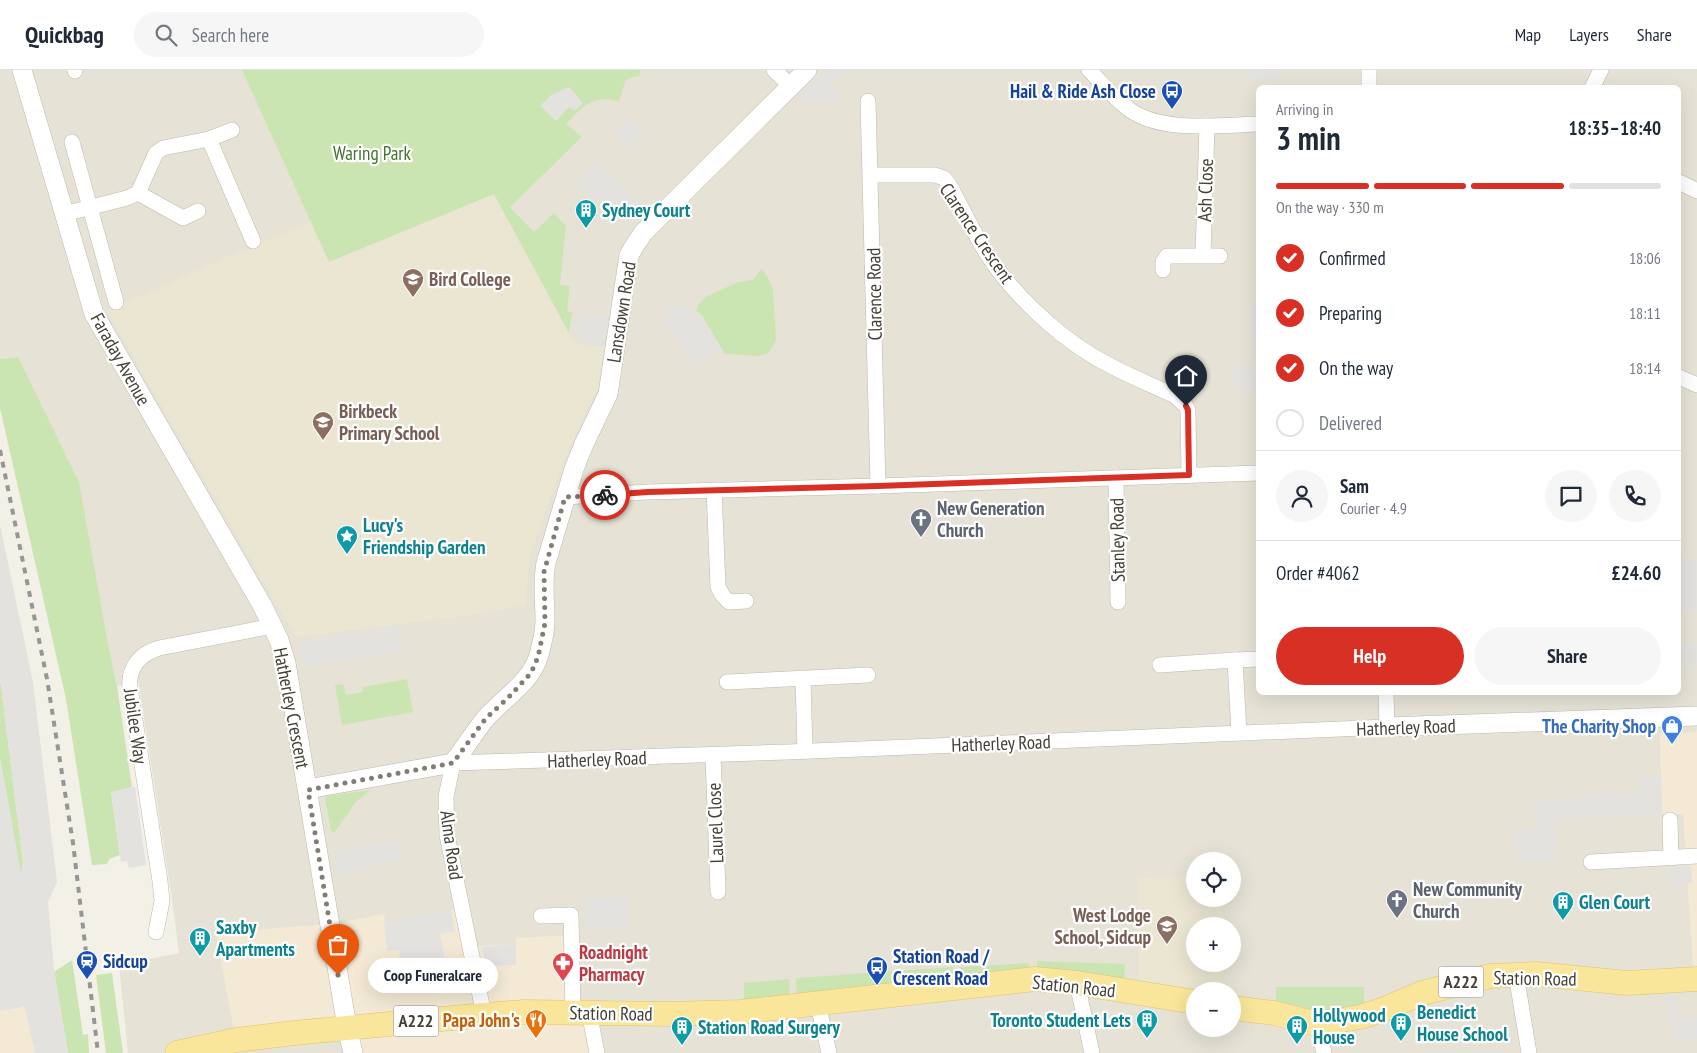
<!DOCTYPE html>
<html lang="en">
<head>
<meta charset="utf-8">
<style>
  body { margin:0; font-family:"PT Sans Narrow",sans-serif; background:#f6f6f7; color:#1f2937; height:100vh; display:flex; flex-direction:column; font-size:19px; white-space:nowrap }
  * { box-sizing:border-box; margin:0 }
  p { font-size:16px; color:#747a83 }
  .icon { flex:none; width:28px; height:28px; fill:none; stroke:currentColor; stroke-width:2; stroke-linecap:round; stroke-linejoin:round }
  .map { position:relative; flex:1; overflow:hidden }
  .panel { position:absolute; left:1256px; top:15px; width:425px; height:610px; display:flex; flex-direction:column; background:#fff; border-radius:8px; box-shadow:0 5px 20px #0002 }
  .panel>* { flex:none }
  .controls { position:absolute; left:1186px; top:782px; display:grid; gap:10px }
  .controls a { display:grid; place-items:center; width:55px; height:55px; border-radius:50%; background:#fff; box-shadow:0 5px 20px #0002; font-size:25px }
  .pin { position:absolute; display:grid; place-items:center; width:42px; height:42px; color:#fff; margin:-51px -21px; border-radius:50% 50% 50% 0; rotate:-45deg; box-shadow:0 0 5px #0007 }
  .pin .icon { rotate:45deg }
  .courier { position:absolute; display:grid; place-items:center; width:50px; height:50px; margin:-25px; border:4px solid #d93025; border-radius:50%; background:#fff; color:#222; box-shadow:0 1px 6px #0007 }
  .bubble { position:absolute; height:35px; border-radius:18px; background:#fff; box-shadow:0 5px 20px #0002; font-size:16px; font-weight:600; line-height:35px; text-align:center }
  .headline em { font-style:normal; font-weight:600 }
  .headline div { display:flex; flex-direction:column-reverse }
  .headline { display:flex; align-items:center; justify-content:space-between; height:85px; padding:0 20px }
  h1 { font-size:32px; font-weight:600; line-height:38px }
  .bar { display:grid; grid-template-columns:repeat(4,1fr); gap:8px 5px; align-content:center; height:60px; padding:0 20px }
  .bar i { height:6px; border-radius:4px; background:#e0e1e3 }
  .bar .on { background:#d93025 }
  .bar p { grid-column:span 4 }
  .line { display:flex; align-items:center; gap:12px; padding:0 20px; border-top:1px solid #e0e1e3 }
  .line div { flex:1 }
  .round { display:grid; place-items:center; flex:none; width:52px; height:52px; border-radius:26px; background:#f6f6f7 }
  ol { padding:0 20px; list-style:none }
  li { display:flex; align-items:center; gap:15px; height:55px }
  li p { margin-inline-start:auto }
  li .icon { padding:5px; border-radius:50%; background:#d93025; color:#fff; stroke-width:4 }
  li:last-child { color:#747a83 }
  li i { width:28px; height:28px; border:2px solid #e0e1e3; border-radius:50% }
  .cta { display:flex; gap:10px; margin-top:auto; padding:10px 20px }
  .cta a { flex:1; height:58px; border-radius:30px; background:#d93025; color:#fff; font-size:20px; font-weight:600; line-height:58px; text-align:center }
  .cta a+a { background:#f6f6f7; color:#1f2937 }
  header { display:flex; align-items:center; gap:30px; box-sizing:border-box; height:70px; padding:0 25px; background:#fff; border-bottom:1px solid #e0e1e3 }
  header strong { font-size:24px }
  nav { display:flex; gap:28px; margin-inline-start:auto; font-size:18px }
  .search { width:350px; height:45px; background:#f6f6f7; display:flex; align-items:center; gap:12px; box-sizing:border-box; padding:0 18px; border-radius:28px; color:#747a83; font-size:19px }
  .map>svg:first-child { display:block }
  .residential { fill:#e6e3d6; fill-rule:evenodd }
  .commercial { fill:#f3e9d4 }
  .education { fill:#ebe6d2 }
  .green { fill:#cae5b2 }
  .parking { fill:#e4e2df }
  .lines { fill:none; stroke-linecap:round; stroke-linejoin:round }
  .minor-casing { stroke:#beb9aa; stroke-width:16 }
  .tertiary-casing { stroke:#beb9aa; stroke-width:20 }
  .primary-casing { stroke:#ddc56b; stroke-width:25 }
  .minor { stroke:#fff; stroke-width:15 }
  .tertiary { stroke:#fff; stroke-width:19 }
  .primary { stroke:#f9e69a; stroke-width:24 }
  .rail { stroke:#969696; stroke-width:4; stroke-dasharray:6 6; stroke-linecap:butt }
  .done { stroke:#827e75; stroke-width:5; stroke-dasharray:0 9 }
  .route { stroke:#d93025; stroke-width:6 }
  .labels { text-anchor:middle; stroke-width:4.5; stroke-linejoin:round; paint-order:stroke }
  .shield { fill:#fff; stroke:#7d7a73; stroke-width:1 }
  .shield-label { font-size:18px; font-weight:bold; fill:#454137 }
  .transit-label { font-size:19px; font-weight:bold; fill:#164399; stroke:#fff; text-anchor:start }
  .park-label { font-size:19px; fill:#42742d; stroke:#fff }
  .street-label { font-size:19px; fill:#454137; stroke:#fff }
  .culture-label { font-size:19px; font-weight:bold; fill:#0d838f; stroke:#fff; text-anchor:start }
  .education-label { font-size:19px; font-weight:bold; fill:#785e54; stroke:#fff; text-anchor:start }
  .worship-label { font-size:19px; font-weight:bold; fill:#5b616d; stroke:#fff; text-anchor:start }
  .shop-label { font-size:19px; font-weight:bold; fill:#366cbe; stroke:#fff; text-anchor:end }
  .health-label { font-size:19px; font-weight:bold; fill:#be3a42; stroke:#fff; text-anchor:start }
  .food-label { font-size:19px; font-weight:bold; fill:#c56008; stroke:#fff; text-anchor:end }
</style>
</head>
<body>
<header>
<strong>Quickbag</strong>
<div class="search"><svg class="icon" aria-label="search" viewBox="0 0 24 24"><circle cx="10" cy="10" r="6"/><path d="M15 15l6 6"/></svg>Search here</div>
<nav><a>Map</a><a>Layers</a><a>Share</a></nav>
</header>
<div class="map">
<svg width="1697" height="983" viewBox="0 0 1697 983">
  <rect width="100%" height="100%" fill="#f3f0e7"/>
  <!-- residential -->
  <path class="residential" d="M 0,0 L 1697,0 L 1697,983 L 128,983 L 119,895 L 179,883 L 172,829 L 138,610 L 117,616 L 108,574 L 18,287 L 0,289 ZM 1259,18 L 1679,18 L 1679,622 L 1259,622 ZM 1195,791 L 1232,791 L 1232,829 L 1195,829 ZM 1195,856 L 1232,856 L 1232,894 L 1195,894 ZM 1195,921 L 1232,921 L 1232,959 L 1195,959 Z"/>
  <!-- commercial -->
  <g class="commercial">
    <polygon points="1697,657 1697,916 1693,896 1683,744 1662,744 1660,664 1696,662"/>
    <polygon points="456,839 463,877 516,874 516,868 571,865 580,935 589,983 362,983 323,947 234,961 216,863 338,853 384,844 385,851"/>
    <polygon points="24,934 35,983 0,983 0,938"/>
  </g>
  <!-- education -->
  <g class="education">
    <polygon points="494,124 574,273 605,277 598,316 582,349 557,407 529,489 526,535 479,544 296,567 107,241 249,177 311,152 329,192"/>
    <polygon points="1195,805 1195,829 1222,829 1223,856 1195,856 1195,894 1223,894 1224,921 1139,913 1138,808"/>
  </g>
  <!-- green -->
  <g class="green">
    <path d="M 242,0 L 641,0 L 639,6 L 627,9 C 622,17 623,23 619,31 C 592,25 584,36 566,54 L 582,67 L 510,137 L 534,162 L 554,143 L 566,156 L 560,215 L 570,216 L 567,241 L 572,242 L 569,263 L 494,124 L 329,192 Z"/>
    <polygon points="762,199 767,206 773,219 776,271 768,283 759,286 725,284 701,244 696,241 699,234 706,227 738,212 752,210"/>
    <polygon points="18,287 79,412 108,574 117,616 132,717 111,723 120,785 109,789 107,794 92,795 66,629 0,338 0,289"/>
    <polygon points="0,607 23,792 21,806 0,688"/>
    <polygon points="407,609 413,642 342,655 335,616 343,614 346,625 363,622 362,617"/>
    <polygon points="370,720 356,732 334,763 331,760 325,728 327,726"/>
    <polygon points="72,890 83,965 88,964 89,983 68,983 54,902"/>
    <polygon points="1037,891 1125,894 1124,915 1037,901"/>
    <polygon points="1029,893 1029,902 960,909 960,897"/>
    <polygon points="953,897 953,910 797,929 796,908"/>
    <polygon points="112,903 123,983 106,983 96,905"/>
    <polygon points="789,909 790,930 744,935 744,913"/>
    <polygon points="1276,917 1364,917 1364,938 1309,944 1276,938"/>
  </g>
  <!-- parking -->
  <g class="parking">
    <polygon points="826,0 845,0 831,13 842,25 833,33 806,34 799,27"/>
    <polygon points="1249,0 1281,0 1281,9 1248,10"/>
    <polygon points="569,17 583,33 575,41 569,37 556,51 540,36 551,25"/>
    <polygon points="629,46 645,61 628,79 612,64"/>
    <polygon points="596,91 646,140 630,156 600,126 594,132 576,113"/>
    <polygon points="1250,235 1259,235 1259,294 1252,290"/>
    <polygon points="666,236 691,239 701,244 722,279 691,296 675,266 675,261 663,259"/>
    <polygon points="580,243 609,246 605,277 586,275 587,265 578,264"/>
    <polygon points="1248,292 1252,303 1259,302 1259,320 1239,326 1231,298"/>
    <polygon points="0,455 33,612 57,812 48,832 54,899 68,983 35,983 24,935 22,937 0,941 0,689 21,803 23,792 0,607"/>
    <polygon points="1679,486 1697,491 1697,542 1679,543"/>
    <polygon points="398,556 402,580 303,598 299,573"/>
    <polygon points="1697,574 1697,595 1684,596 1683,575"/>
    <polygon points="1661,706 1662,744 1554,749 1556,790 1515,791 1514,759 1535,759 1534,731 1586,728 1586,723 1624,720 1624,724 1638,724 1638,707"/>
    <polygon points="132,717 135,717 146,795 129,798 127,791 121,792 111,722"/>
    <polygon points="398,768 401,789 338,805 334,782"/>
    <polygon points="1691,796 1692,813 1679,813 1679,821 1670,821 1670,797"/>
    <polygon points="627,827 628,858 585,860 585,829"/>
    <polygon points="451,840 455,861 440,864 446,893 425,895 425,897 412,898 412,891 400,893 399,880 387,881 384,851"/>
    <polygon points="516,874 516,895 485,896 482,877"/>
    <polygon points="1675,925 1679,948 1697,946 1697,967 1675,971 1666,926"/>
  </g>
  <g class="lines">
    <!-- minor casing -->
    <g class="minor-casing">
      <g id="minor">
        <polyline points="75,0 75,1"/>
        <polyline points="774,0 791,16"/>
        <path d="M 1089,0 C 1102,13 1115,29 1130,40 C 1162,63 1221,55 1259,54"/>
        <polyline points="1369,0 1369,18"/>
        <polyline points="1592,18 1601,0"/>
        <polyline points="868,31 878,416"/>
        <polyline points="209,69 232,60"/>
        <polyline points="72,72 116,232"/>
        <path d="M 871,105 L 935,105 L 944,108 L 949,114 C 961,136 972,159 985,181 C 1010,221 1053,262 1093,286 C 1119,302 1148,313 1175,326 L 1186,336 L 1188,340 L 1189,405"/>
        <polyline points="1679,112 1697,121"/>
        <polyline points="138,123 183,148 198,141"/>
        <polyline points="64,144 127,128 138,123 156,83 163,78 209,69 253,171"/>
        <polyline points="1203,185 1207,56"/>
        <polyline points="1163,200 1163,192 1167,186 1220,186"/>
        <polyline points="1679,307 1697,315"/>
        <polyline points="1116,408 1118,532"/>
        <polyline points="714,420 718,517 723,526 729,532 746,531"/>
        <polyline points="565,427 648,422 878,416 1259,403"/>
        <polyline points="1235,590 1259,589"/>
        <polyline points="1160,595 1235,590 1239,663"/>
        <polyline points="803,609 805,681"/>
        <polyline points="727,612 868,605"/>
        <polyline points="713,685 718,822"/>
        <polyline points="1670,750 1671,788"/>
        <polyline points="1591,792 1697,786"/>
        <polyline points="541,846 571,845 573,942"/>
        <path d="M 156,862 L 162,831 L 160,811 L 130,618 C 128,597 140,584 159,578 L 273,556"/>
        <polyline points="1516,904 1529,983"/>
        <polyline points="1077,913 1092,983"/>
        <polyline points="818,934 829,983"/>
        <polyline points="589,942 597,983"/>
        <polyline points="484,945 447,765 446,727 453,693 788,682 1387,657 1386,622"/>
        <polyline points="1317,954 1324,983"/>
      </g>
    </g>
    <!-- tertiary casing -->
    <g class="tertiary-casing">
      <g id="tertiary">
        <polyline points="22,0 94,244 262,535 279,570 286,593 347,957 353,983"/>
        <polyline points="1387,657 1697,646"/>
        <path d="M 308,719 L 453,693 C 464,679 474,663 485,649 C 503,628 531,613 539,585 C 542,574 545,562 545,551 C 545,531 542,512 546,493 L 574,399 L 584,374 L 608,324 L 629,185 L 635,175 L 643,163 L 807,0"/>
      </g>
    </g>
    <!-- primary casing -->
    <g class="primary-casing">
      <g id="primary">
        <polyline points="1232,938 1274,943 1317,954 1360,947 1382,940 1422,923 1490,906 1536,904 1627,913 1697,909"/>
        <polyline points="177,983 236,970 294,963 484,945 524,942 670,944 740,942 1035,909 1077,913 1195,932"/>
      </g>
    </g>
    <!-- minor -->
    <use href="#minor" class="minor"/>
    <!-- tertiary -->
    <use href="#tertiary" class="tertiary"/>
    <!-- primary -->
    <use href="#primary" class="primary"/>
    <!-- rail -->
    <polyline class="rail" points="0,380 47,609 73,773 98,983"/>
  </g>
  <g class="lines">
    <!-- done -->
    <polyline class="done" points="338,905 308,720 453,693 486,648 508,628 531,603 538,587 545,553 544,502 565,427 605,425"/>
    <!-- route -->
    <polyline class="route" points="605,425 648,422 878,416 1189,405 1188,340 1186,336"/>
  </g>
  <!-- icons -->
  <defs>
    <g id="bus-pin" transform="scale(1.125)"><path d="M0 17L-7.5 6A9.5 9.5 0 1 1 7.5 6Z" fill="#1a4fb4" stroke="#fff"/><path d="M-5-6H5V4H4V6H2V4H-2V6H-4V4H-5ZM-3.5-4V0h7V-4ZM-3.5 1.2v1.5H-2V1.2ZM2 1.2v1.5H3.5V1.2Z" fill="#fff"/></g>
    <g id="building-pin" transform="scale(1.125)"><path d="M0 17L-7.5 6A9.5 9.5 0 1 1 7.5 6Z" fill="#0f9aa8" stroke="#fff"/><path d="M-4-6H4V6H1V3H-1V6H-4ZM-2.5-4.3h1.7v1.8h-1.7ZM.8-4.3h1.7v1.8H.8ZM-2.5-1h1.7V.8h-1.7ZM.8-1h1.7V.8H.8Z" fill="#fff"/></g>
    <g id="university-pin" transform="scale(1.125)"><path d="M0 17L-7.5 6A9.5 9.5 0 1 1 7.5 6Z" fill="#8d6e63" stroke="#fff"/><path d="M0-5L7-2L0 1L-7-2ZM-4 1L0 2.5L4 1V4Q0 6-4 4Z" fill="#fff"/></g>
    <g id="school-pin" transform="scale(1.125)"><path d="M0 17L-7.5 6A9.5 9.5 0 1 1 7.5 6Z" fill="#8d6e63" stroke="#fff"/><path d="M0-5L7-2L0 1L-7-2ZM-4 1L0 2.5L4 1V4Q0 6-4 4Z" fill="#fff"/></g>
    <g id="church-pin" transform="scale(1.125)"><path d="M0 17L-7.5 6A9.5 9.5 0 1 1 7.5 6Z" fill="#6b7280" stroke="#fff"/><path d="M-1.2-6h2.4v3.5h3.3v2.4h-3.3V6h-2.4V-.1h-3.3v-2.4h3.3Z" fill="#fff"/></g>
    <g id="sight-pin" transform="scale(1.125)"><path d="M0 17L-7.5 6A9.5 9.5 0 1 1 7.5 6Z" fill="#0f9aa8" stroke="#fff"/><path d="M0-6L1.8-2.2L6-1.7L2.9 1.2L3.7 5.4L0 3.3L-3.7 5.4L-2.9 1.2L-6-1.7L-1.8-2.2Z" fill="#fff"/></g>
    <g id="shop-pin" transform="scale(1.125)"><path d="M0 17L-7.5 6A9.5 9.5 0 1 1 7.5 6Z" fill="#3f7fe0" stroke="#fff"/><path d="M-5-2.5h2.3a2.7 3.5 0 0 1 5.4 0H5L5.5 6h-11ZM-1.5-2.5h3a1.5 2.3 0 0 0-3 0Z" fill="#fff"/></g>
    <g id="station-pin" transform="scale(1.125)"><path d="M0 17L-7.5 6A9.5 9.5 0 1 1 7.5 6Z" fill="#1a4fb4" stroke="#fff"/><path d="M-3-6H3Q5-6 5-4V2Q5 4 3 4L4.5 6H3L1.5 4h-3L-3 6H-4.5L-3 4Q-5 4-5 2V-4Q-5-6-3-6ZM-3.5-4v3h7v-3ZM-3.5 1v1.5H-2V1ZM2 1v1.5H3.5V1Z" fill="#fff"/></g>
    <g id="pharmacy-pin" transform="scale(1.125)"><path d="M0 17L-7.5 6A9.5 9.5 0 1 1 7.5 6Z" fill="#e0444e" stroke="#fff"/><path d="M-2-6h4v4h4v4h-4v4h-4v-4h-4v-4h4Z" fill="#fff"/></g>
    <g id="restaurant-pin" transform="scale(1.125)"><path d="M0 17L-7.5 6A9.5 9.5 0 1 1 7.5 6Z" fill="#e8710a" stroke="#fff"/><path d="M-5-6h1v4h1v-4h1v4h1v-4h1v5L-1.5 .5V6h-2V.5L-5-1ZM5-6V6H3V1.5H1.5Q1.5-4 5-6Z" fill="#fff"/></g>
  </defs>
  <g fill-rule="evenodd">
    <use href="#bus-pin" x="1172" y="21"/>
    <use href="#building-pin" x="586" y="140"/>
    <use href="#university-pin" x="413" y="209"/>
    <use href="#school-pin" x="323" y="352"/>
    <use href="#church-pin" x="921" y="449"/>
    <use href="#sight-pin" x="347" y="466"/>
    <use href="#shop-pin" x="1672" y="656"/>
    <use href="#church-pin" x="1397" y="830"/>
    <use href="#building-pin" x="1563" y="832"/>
    <use href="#school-pin" x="1167" y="856"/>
    <use href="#building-pin" x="200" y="868"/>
    <use href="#station-pin" x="87" y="891"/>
    <use href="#pharmacy-pin" x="563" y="893"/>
    <use href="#bus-pin" x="877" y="897"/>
    <use href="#restaurant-pin" x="536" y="950"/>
    <use href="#building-pin" x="1147" y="950"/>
    <use href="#building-pin" x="1401" y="953"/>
    <use href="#building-pin" x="1297" y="956"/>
    <use href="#building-pin" x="682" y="957"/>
  </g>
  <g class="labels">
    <!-- shield labels -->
    <g class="shield">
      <rect x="1438.5" y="896.5" width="45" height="31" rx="4"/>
      <rect x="393.5" y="935.5" width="45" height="31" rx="4"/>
    </g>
    <g class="shield-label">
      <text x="1461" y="918">A222</text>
      <text x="416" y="957">A222</text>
    </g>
    <!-- transit labels -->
    <g class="transit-label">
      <text x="1156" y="28" text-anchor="end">Hail &amp; Ride Ash Close</text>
      <text x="893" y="893">Station Road /<tspan x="893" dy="22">Crescent Road</tspan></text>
      <text x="103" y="898">Sidcup</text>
    </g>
    <!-- park labels -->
    <g class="park-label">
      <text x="372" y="90">Waring Park</text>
    </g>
    <!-- street labels -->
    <g class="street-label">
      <text transform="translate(1205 120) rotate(-88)" y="7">Ash Close</text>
      <text transform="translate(977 163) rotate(56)" y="7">Clarence Crescent</text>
      <text transform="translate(874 224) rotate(-91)" y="7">Clarence Road</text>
      <text transform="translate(621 242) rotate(-81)" y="7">Lansdown Road</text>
      <text transform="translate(121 289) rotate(61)" y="7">Faraday Avenue</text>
      <text transform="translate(1117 470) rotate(-91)" y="7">Stanley Road</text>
      <text transform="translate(292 638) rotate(79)" y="7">Hatherley Crescent</text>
      <text transform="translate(136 656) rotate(82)" y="7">Jubilee Way</text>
      <text transform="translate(1406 657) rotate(-2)" y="7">Hatherley Road</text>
      <text transform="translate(1001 673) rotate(-2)" y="7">Hatherley Road</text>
      <text transform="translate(597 689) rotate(-2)" y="7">Hatherley Road</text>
      <text transform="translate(715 753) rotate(-92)" y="7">Laurel Close</text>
      <text transform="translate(452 775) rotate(82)" y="7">Alma Road</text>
      <text transform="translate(1535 908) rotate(1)" y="7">Station Road</text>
      <text transform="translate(1074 916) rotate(6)" y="7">Station Road</text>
      <text transform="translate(611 943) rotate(1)" y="7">Station Road</text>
    </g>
    <!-- culture labels -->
    <g class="culture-label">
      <text x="602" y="147">Sydney Court</text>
      <text x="363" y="462">Lucy's<tspan x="363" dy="22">Friendship Garden</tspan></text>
      <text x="1579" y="839">Glen Court</text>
      <text x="216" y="864">Saxby<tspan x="216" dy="22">Apartments</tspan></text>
      <text x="1417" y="949">Benedict<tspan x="1417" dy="22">House School</tspan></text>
      <text x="1313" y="952">Hollywood<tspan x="1313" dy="22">House</tspan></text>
      <text x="1131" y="957" text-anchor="end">Toronto Student Lets</text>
      <text x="698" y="964">Station Road Surgery</text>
    </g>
    <!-- education labels -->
    <g class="education-label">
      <text x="429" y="216">Bird College</text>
      <text x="339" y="348">Birkbeck<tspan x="339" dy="22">Primary School</tspan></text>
      <text x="1151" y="852" text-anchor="end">West Lodge<tspan x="1151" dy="22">School, Sidcup</tspan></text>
    </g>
    <!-- worship labels -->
    <g class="worship-label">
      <text x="937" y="445">New Generation<tspan x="937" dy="22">Church</tspan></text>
      <text x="1413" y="826">New Community<tspan x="1413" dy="22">Church</tspan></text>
    </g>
    <!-- shop labels -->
    <g class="shop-label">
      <text x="1656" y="663">The Charity Shop</text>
    </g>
    <!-- health labels -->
    <g class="health-label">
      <text x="579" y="889">Roadnight<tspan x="579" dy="22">Pharmacy</tspan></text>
    </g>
    <!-- food labels -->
    <g class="food-label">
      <text x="520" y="957">Papa John's</text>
    </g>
  </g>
</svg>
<div class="controls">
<a><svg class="icon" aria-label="locate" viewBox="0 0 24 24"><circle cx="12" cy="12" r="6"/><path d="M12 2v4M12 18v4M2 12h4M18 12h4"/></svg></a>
<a>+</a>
<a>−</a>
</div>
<div class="pin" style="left:338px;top:905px;background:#ea580c"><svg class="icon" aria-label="bag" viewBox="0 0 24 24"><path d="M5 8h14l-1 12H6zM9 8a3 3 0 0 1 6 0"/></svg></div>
<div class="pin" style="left:1186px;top:336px;background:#1f2937"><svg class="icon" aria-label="home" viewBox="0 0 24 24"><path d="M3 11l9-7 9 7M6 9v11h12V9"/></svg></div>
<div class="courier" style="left:605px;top:425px"><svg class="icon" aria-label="bike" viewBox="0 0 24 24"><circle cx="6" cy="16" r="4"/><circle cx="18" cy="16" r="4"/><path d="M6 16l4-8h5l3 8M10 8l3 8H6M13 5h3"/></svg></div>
<div class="bubble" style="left:368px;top:888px;width:130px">Coop Funeralcare</div>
<section class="panel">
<div class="headline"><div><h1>3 min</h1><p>Arriving in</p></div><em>18:35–18:40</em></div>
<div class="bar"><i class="on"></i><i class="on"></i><i class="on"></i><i></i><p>On the way · 330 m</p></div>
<ol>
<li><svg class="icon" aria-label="check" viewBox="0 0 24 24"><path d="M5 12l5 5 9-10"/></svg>Confirmed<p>18:06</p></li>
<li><svg class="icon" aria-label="check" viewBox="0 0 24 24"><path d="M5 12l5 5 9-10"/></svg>Preparing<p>18:11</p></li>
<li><svg class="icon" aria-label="check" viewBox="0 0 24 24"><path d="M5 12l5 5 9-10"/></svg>On the way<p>18:14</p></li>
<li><i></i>Delivered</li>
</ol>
<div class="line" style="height:90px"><a class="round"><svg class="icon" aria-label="person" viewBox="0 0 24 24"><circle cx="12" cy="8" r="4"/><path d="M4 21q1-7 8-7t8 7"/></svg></a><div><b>Sam</b><p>Courier · 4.9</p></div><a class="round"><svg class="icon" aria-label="chat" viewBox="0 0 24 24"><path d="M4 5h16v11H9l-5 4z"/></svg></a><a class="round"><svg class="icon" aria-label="phone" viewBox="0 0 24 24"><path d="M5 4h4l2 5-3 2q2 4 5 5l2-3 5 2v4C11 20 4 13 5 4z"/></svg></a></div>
<div class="line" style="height:65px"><div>Order #4062</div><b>£24.60</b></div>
<div class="cta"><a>Help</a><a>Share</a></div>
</section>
</div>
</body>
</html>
